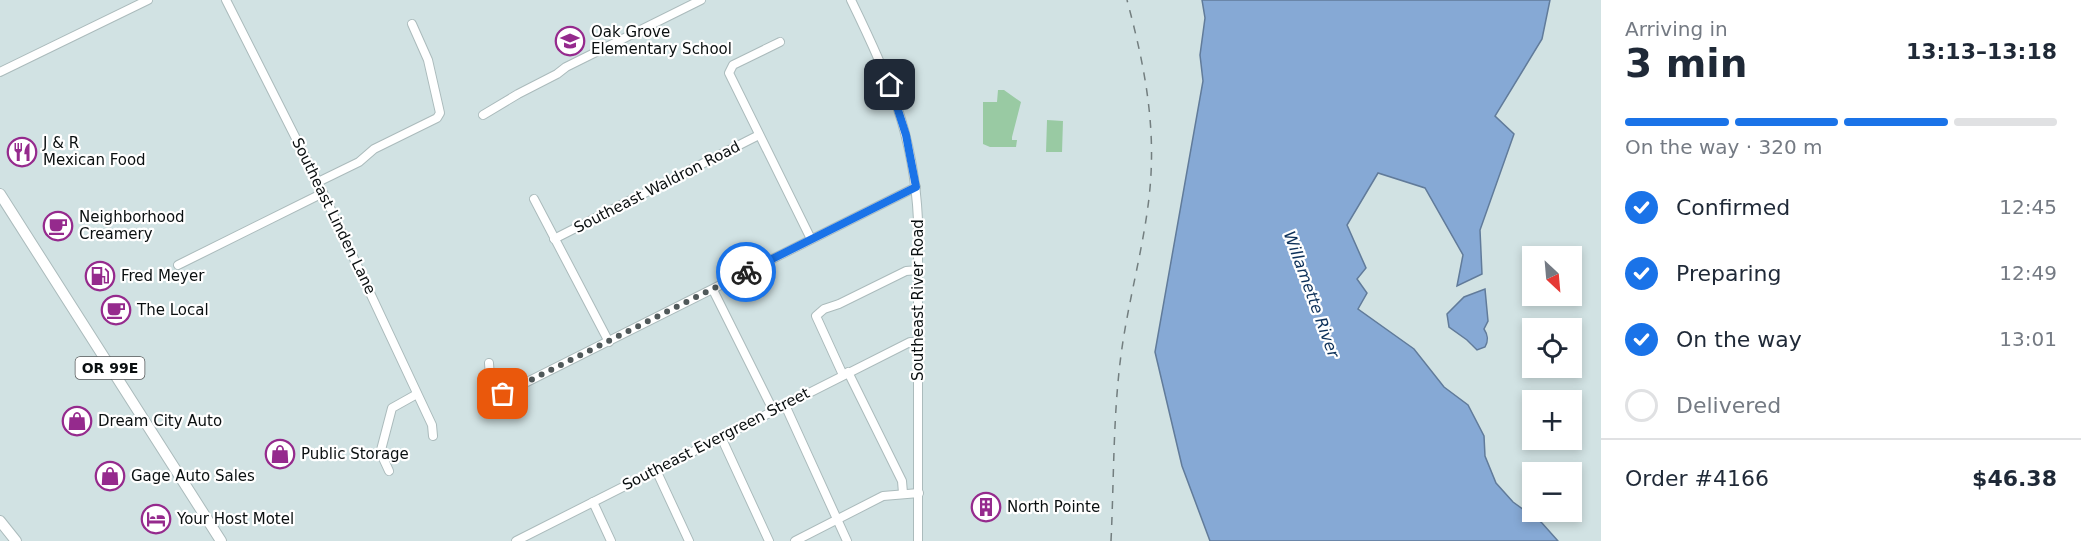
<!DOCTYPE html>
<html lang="en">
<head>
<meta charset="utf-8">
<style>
  body { margin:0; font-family:"DejaVu Sans",sans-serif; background:#f6f6f7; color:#1f2937; height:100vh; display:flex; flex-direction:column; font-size:22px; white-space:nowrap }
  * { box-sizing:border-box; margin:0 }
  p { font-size:20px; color:#747a83 }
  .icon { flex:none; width:33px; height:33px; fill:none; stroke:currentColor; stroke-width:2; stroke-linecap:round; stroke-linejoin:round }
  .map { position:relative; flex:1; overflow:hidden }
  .drawer { display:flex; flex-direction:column; background:#fff; width:480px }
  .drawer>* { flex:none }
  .needle { width:39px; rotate:154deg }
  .buttons { position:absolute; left:1522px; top:246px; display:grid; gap:12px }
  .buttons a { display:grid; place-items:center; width:60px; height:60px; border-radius:0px; background:#fff; box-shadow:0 3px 9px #0003; font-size:30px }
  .pin { position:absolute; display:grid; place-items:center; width:51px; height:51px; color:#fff; margin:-26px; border-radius:12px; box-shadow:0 3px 9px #0006 }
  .courier { position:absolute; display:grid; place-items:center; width:60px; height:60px; margin:-30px; border:4px solid #1a73e8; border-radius:50%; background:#fff; color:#222; box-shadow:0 2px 8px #0007 }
  .head em { font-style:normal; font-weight:600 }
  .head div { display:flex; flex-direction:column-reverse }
  .head { display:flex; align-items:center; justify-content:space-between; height:102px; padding:0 24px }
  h1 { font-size:39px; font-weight:600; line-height:45px }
  .bar { display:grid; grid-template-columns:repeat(4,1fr); gap:9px 6px; align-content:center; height:72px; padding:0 24px }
  .bar i { height:8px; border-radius:4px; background:#e0e1e3 }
  .bar .current { background:#1a73e8 }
  .bar p { grid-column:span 4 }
  .line { display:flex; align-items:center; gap:15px; padding:0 24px; border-top:2px solid #e0e1e3 }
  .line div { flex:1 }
  ol { padding:0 24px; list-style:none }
  li { display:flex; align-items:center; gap:18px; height:66px }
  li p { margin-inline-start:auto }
  li .icon { padding:6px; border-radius:50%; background:#1a73e8; color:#fff; stroke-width:4 }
  li:last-child { color:#747a83 }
  li i { width:33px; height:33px; border:3px solid #e0e1e3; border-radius:50% }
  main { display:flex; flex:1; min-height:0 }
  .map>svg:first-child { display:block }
  .green { fill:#99caa3 }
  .water { fill:#86a9d5; stroke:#617b9a; stroke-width:1.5 }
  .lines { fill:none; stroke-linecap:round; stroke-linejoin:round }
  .minor-casing { stroke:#abbbbc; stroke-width:10 }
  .major-casing { stroke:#abbbbc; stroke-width:12 }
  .minor { stroke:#fff; stroke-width:8 }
  .major { stroke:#fff; stroke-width:10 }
  .rail { stroke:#737e7f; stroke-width:1.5; stroke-dasharray:8 8; stroke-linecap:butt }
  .done { stroke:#50595a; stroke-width:6; stroke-dasharray:0 10.8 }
  .route { stroke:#1a73e8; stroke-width:8 }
  .labels { text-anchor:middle; stroke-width:4.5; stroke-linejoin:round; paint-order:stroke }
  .shield { fill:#fff; stroke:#545758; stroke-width:1.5 }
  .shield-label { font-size:14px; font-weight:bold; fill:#0a0f10 }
  .poi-label { font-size:15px; fill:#0a0f10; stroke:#fff; text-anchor:start }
  .street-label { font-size:15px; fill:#0a0f10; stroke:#fff }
  .water-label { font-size:16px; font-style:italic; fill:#0d315a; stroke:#fff }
</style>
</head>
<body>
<main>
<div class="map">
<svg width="1601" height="541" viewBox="0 0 1601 541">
  <rect width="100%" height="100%" fill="#d1e2e3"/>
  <!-- green -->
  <g class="green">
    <polygon points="998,90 1004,90 1021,102 1012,137 1012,140 1017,140 1016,147 990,147 983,144 983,102 997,102"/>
    <polygon points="1047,120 1063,121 1062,152 1046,152"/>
  </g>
  <!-- water -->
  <g class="water">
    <polygon points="1202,0 1550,0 1542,39 1495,116 1514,134 1480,230 1482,274 1457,286 1463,255 1425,188 1378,173 1347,225 1366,268 1357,279 1367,293 1358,309 1414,349 1444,387 1468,405 1484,436 1485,456 1496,483 1513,502 1542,523 1558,541 1210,541 1182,466 1155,352 1203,81 1200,55 1205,18"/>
    <path d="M 1485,289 L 1488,321 L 1484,329 C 1488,335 1489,340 1485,347 L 1477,350 L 1467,340 L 1449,327 L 1447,314 L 1464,297 Z"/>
  </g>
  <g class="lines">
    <!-- minor casing -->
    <g class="minor-casing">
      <g id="minor">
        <polyline points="226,0 318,182 432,425 433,436"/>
        <path d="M 851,0 C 888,76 914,133 918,220 L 918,541"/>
        <polyline points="780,42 733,65 729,73 811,239"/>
        <polyline points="0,72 148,0"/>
        <polyline points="483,115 518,94 557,74 566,67 701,0"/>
        <polyline points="318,182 359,162 374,149 437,118 440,113 428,60 412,24"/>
        <polyline points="534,199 609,342"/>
        <polyline points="554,239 759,135"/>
        <polyline points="178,265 323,193"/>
        <polyline points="713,290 773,410"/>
        <polyline points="489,363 491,392 496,395 507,392 916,187"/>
        <polyline points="848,372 902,481 903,493"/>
        <polyline points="843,375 816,316 824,309 839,304 906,271 918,270"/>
        <polyline points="785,405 847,541"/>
        <polyline points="721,437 769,541"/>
        <polyline points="656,470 689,541"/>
        <polyline points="389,471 383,458 381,450 392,408 417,394"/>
        <polyline points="593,502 611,541"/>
        <polyline points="516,541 910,342 918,342"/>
        <polyline points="795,541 883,496 919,493"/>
      </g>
    </g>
    <!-- major casing -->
    <g class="major-casing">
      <g id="major">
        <polyline points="0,194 221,541"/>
        <polyline points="0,521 16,541"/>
      </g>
    </g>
    <!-- minor -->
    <use href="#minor" class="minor"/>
    <!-- major -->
    <use href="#major" class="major"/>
    <!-- rail -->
    <path class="rail" d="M 1111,541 C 1114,479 1113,416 1121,355 C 1128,302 1143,250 1149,198 C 1157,128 1145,67 1127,0"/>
  </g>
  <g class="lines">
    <!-- done -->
    <polyline class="done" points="503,394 746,272"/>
    <!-- route -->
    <polyline class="route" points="746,272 916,187 906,135 890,85"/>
  </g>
  <!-- icons -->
  <defs>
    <g id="school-ring" transform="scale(1.5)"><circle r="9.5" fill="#fff" stroke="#952a8d" stroke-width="1.5"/><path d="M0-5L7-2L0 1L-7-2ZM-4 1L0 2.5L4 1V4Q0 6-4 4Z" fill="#952a8d"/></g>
    <g id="restaurant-ring" transform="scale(1.5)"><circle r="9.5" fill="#fff" stroke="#952a8d" stroke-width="1.5"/><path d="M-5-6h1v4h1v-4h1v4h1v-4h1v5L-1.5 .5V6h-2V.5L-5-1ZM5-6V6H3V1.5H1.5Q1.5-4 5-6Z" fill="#952a8d"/></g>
    <g id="cafe-ring" transform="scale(1.5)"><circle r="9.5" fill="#fff" stroke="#952a8d" stroke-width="1.5"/><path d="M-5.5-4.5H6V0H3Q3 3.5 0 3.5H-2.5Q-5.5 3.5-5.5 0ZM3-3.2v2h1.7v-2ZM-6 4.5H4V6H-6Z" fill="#952a8d"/></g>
    <g id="fuel-ring" transform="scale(1.5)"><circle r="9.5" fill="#fff" stroke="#952a8d" stroke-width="1.5"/><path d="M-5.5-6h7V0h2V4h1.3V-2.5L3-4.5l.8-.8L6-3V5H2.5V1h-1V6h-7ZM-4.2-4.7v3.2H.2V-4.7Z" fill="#952a8d"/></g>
    <g id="shop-ring" transform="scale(1.5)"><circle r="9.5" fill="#fff" stroke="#952a8d" stroke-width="1.5"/><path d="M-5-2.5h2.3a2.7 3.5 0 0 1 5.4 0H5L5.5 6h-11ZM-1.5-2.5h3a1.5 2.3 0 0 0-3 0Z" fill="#952a8d"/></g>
    <g id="building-ring" transform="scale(1.5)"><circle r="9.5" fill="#fff" stroke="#952a8d" stroke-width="1.5"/><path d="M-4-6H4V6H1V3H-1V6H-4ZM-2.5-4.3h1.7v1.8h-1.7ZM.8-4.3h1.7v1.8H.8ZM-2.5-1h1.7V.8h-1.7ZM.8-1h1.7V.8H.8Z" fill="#952a8d"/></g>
    <g id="hotel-ring" transform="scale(1.5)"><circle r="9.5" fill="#fff" stroke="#952a8d" stroke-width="1.5"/><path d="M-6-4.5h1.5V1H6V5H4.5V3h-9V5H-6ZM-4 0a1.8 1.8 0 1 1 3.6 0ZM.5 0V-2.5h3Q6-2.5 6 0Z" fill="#952a8d"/></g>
  </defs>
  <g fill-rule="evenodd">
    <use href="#school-ring" x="570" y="41"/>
    <use href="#restaurant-ring" x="22" y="152"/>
    <use href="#cafe-ring" x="58" y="226"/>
    <use href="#fuel-ring" x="100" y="276"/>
    <use href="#cafe-ring" x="116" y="310"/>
    <use href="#shop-ring" x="77" y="421"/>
    <use href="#shop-ring" x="280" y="454"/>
    <use href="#shop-ring" x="110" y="476"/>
    <use href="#building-ring" x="986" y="507"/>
    <use href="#hotel-ring" x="156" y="519"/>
  </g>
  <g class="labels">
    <!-- shield labels -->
    <rect class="shield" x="75.5" y="357" width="69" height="22" rx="4.5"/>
    <g class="shield-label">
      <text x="110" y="373">OR 99E</text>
    </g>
    <!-- poi labels -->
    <g class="poi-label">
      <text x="591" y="37">Oak Grove<tspan x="591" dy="17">Elementary School</tspan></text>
      <text x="43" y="148">J &amp; R<tspan x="43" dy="17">Mexican Food</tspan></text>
      <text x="79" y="222">Neighborhood<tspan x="79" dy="17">Creamery</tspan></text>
      <text x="121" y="281">Fred Meyer</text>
      <text x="137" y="315">The Local</text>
      <text x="98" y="426">Dream City Auto</text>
      <text x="301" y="459">Public Storage</text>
      <text x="131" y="481">Gage Auto Sales</text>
      <text x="1007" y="512">North Pointe</text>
      <text x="177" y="524">Your Host Motel</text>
    </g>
    <!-- street labels -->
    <g class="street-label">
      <text transform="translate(657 187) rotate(-27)" y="5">Southeast Waldron Road</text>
      <text transform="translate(334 216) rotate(64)" y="5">Southeast Linden Lane</text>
      <text transform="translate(918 300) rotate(-90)" y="5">Southeast River Road</text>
      <text transform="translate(716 439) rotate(-27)" y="5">Southeast Evergreen Street</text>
    </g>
    <!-- water labels -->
    <g class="water-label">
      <text transform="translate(1312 294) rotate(70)" y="6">Willamette River</text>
    </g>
  </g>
</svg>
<div class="buttons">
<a><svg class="needle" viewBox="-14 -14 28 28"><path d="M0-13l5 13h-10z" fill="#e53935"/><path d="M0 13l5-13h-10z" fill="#747a83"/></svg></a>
<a><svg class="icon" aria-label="locate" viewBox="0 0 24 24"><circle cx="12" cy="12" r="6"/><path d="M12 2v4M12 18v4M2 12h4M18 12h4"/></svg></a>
<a>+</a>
<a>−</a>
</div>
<div class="pin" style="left:503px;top:394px;background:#ea580c"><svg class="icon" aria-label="bag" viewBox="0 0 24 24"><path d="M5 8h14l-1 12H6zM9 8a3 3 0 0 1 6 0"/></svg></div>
<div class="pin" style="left:890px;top:85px;background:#1f2937"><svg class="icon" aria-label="home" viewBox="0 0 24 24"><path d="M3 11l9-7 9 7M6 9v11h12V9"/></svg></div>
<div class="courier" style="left:746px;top:272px"><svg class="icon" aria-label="bike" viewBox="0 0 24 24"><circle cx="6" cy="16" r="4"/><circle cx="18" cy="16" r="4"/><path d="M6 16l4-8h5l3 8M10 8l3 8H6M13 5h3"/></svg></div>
</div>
<section class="drawer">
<div class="head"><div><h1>3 min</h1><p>Arriving in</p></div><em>13:13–13:18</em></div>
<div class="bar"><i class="current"></i><i class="current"></i><i class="current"></i><i></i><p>On the way · 320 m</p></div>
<ol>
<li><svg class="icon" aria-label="check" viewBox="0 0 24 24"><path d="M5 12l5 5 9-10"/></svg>Confirmed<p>12:45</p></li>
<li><svg class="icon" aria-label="check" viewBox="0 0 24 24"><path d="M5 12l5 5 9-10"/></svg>Preparing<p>12:49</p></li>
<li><svg class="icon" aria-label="check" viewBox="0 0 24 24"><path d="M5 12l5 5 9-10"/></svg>On the way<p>13:01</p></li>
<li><i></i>Delivered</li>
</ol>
<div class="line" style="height:78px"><div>Order #4166</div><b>$46.38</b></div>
</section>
</main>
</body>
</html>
